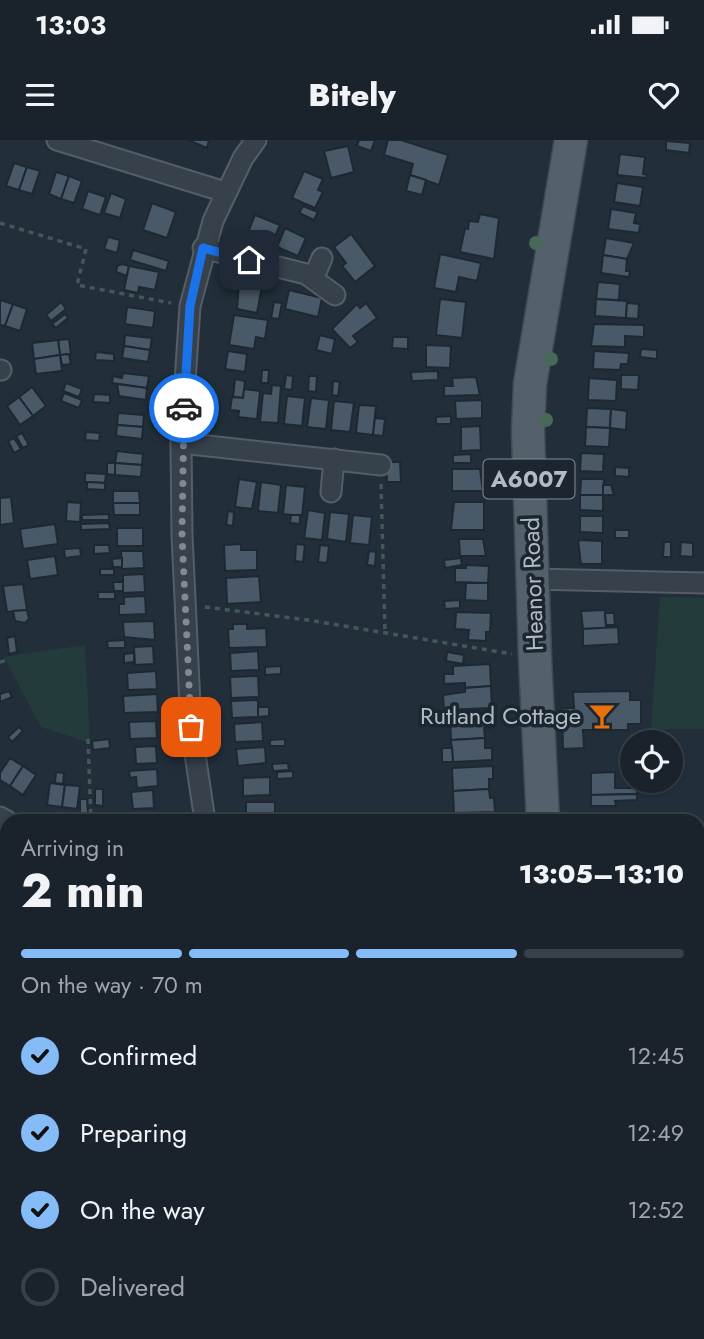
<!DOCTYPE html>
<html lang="en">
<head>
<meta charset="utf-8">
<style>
  body { margin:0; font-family:Jost,sans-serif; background:#232b34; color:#f1f3f6; height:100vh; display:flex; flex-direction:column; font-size:26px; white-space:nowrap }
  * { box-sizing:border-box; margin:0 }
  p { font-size:23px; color:#9fa4a9 }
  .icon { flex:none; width:38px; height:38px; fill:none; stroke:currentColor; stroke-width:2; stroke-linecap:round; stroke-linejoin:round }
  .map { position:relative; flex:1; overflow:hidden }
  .sheet { position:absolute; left:0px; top:674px; width:705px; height:527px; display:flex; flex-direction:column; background:#1a232c; border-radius:21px 21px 0 0; box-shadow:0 2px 5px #0004,0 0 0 2px #384048 }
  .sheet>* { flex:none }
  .fabs { position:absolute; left:620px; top:590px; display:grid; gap:14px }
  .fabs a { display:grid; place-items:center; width:63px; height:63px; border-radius:50%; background:#1a232c; box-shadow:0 2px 5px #0004,0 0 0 2px #384048; font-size:35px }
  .pin { position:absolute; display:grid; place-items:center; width:60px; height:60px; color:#fff; margin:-30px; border-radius:14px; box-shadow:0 4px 10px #0006 }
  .courier { position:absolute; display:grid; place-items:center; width:70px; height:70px; margin:-35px; border:5px solid #1a73e8; border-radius:50%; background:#fff; color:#222; box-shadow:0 2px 9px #0007 }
  .head em { font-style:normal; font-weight:800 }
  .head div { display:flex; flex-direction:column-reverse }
  .head { display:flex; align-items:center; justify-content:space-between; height:119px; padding:0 21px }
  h1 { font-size:46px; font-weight:800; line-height:52px }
  .bar { display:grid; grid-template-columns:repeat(4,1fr); gap:10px 7px; align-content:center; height:84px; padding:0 21px }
  .bar i { height:9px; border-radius:5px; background:#384048 }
  .bar .active { background:#85bcf8 }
  .bar p { grid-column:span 4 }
  ol { padding:0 21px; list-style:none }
  li { display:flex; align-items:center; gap:21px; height:77px }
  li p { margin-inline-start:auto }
  li .icon { padding:7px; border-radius:50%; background:#85bcf8; color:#111; stroke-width:4 }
  li:last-child { color:#9fa4a9 }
  li i { width:38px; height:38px; border:4px solid #384048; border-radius:50% }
  .status { display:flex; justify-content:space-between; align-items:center; height:49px; padding:0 35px; background:#1a232c; direction:ltr }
  .status svg { height:19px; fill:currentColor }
  header { display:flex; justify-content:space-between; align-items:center; height:91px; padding:0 21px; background:#1a232c; font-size:32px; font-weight:800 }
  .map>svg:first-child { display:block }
  .green { fill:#243b3c }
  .building { fill:#4a5967; stroke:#1d2832; stroke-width:2 }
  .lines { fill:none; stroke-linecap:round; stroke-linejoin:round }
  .street-casing { stroke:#545e69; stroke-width:23 }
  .primary-casing { stroke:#3f4a54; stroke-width:35 }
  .path { stroke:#425859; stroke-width:3.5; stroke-dasharray:5 5; stroke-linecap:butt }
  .street { stroke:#36414b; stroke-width:19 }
  .primary { stroke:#54606b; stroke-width:32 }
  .tree { fill:#486957 }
  .done { stroke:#7f8a96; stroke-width:7; stroke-dasharray:0 12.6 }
  .route { stroke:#1a73e8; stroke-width:9 }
  .labels { text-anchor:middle; stroke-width:7; stroke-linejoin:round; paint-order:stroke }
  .shield { fill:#1b2630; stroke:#848e9a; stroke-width:2 }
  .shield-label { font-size:23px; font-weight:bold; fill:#b1bbc7 }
  .street-label { font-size:24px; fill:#b1bbc7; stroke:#1b2630 }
  .poi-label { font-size:24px; fill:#b1bbc7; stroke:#1b2630; text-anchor:end }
</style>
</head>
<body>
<div class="status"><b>13:03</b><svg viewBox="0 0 49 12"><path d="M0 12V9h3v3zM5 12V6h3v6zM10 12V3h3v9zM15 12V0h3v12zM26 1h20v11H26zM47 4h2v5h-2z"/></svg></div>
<header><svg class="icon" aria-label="menu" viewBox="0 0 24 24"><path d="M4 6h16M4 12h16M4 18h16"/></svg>Bitely<svg class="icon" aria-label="heart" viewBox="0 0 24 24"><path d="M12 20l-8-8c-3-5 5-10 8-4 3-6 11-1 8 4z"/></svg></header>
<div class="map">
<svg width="704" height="1199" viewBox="0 0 704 1199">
  <rect width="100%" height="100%" fill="#222f3b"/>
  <!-- green -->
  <g class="green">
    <polygon points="660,457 704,458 704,589 651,589"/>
    <polygon points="85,505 90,603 41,587 4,517"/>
    <polygon points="0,784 7,786 7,832 0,829"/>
    <polygon points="7,1184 7,1194 147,1194 158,1199 0,1199 0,1188"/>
  </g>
  <!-- building -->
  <g class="building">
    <polygon points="188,0 209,0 207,8"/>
    <polygon points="359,0 375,0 371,11 357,6"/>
    <polygon points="388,0 401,0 448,15 439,45 410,35 413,24 384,15"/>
    <polygon points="666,1 690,3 689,13 666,10"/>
    <polygon points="348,6 354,32 331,38 324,11"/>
    <polygon points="620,14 645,17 643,34 647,35 646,38 617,35"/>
    <polygon points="14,23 27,27 19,50 6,46"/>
    <polygon points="27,27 40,31 32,54 19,50"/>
    <polygon points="304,31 323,39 318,50 323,52 315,68 292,58"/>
    <polygon points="56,32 69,36 61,59 49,54"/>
    <polygon points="410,35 426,40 422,55 406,51"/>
    <polygon points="69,36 82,41 74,63 61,59"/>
    <polygon points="617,43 643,47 640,66 614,62"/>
    <polygon points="88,51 106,57 100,75 82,69"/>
    <polygon points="111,53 126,59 120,78 104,73"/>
    <polygon points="152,63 176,72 167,98 143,90"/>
    <polygon points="303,66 318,72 314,80 299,73"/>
    <polygon points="611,69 636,73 634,83 640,84 639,93 608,89"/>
    <polygon points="480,74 499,78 494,119 460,112 465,88 468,89 469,81 478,82"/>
    <polygon points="255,75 280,85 271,105 247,95"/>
    <polygon points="285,88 306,98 298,116 277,107"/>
    <polygon points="351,94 375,126 355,142 342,126 346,123 334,107"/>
    <polygon points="108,97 120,100 117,113 104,109"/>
    <polygon points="606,98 634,103 627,119 603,115"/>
    <polygon points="133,110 169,121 166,131 130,120"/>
    <polygon points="440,114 481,123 477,141 459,137 456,152 434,148"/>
    <polygon points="603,115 627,119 626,131 630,131 629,137 601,133"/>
    <polygon points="122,124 129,126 127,136 116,132 117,126"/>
    <polygon points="129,126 159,132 155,150 139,147 138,153 124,150"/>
    <polygon points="598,142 620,144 619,160 596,159"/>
    <polygon points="239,143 262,147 257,173 237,169"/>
    <polygon points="289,150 322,158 318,177 285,169"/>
    <polygon points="440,159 466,162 462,198 436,195"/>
    <polygon points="596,159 627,161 626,178 595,176"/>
    <polygon points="0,160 13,164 5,186 0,185"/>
    <polygon points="61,162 66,169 51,181 46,175"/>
    <polygon points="274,162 282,163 279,179 271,178"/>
    <polygon points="366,163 377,178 353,196 358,202 350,208 332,189 357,164 360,168"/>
    <polygon points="627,163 639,164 638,179 626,178"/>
    <polygon points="13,164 27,169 20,191 5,186"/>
    <polygon points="127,167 155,171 153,188 125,184"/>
    <polygon points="65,174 68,178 56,188 52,184"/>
    <polygon points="234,175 268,180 265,199 256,197 254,209 229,205"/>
    <polygon points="594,184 644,185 644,197 625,196 625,207 591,206"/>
    <polygon points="125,195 152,198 150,210 124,206"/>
    <polygon points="320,195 335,199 332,214 316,210"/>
    <polygon points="393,197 408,197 408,209 392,208"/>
    <polygon points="69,199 71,214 60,215 58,200"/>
    <polygon points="58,200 60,215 34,219 32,203"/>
    <polygon points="426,205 451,206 450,228 426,227"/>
    <polygon points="124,206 150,210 148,222 122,218"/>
    <polygon points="641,209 657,210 657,219 640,217"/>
    <polygon points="228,211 247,214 245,232 225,229"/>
    <polygon points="594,211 629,213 628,224 621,224 620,230 593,229"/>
    <polygon points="96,212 114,214 114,221 95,220"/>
    <polygon points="69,214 71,224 62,225 60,215"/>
    <polygon points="60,215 62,231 36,234 34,219"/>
    <polygon points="262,230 269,230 268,243 261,243"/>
    <polygon points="438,231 438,240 412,241 411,232"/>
    <polygon points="123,233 149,236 147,248 112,243 113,236 122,238"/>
    <polygon points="286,235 293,236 292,250 284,249"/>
    <polygon points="621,235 639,235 638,250 621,249"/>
    <polygon points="309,236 317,236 316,252 308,251"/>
    <polygon points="476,237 480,255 444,256 444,246 453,246 452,238"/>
    <polygon points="589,238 617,240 616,261 588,260"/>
    <polygon points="235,239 245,241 243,258 233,257"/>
    <polygon points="333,241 340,242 338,256 332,255"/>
    <polygon points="66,243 82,249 79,257 63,251"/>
    <polygon points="117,244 147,248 146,260 119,256"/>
    <polygon points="272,245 281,246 278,283 260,282 263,253 271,254"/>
    <polygon points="32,247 46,266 33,276 19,257"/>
    <polygon points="244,249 260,251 257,279 238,277 239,271 230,270 232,257 243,258"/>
    <polygon points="64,253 82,260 79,268 61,261"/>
    <polygon points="94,254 110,255 110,263 93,262"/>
    <polygon points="287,256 305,258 302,286 284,284"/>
    <polygon points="19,257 33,276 20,285 7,266"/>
    <polygon points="311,258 329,260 326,289 307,287"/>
    <polygon points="482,260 482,278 456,279 455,261"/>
    <polygon points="334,261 354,263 350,292 331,290"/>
    <polygon points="359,265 376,266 373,295 356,293"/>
    <polygon points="587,268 611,269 610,288 586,287"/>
    <polygon points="611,269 627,271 626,290 610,288"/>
    <polygon points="118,273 144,275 143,287 117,285"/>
    <polygon points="451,276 451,284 436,284 436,277"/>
    <polygon points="375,278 385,279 383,296 373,295"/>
    <polygon points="117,285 143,287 142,299 116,296"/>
    <polygon points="480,286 481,310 461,311 461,287"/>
    <polygon points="586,287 610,288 609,307 585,306"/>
    <polygon points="86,292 100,293 99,301 85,300"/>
    <polygon points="22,293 29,305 23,308 16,296"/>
    <polygon points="14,298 21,309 14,313 8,301"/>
    <polygon points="117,311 143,314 142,325 115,323"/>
    <polygon points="581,313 604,314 603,332 580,331"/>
    <polygon points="471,314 471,323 453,323 453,315"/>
    <polygon points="386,322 400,322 401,342 387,342"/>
    <polygon points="107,323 115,323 115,335 107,334"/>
    <polygon points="115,323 142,325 141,337 115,335"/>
    <polygon points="615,327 629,328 629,337 615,336"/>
    <polygon points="452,329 480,329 483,351 452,351"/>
    <polygon points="85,333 106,334 105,343 85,342"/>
    <polygon points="239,339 257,342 252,369 235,367"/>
    <polygon points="581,339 604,339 603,355 580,355"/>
    <polygon points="87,342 105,343 105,350 87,349"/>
    <polygon points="261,342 281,345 278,373 258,371"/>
    <polygon points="286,345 305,347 302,376 283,374"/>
    <polygon points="603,345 611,345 614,355 603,355"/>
    <polygon points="113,351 139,351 140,363 113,363"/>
    <polygon points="580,355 603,355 603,371 580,370"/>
    <polygon points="11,357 14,383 0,385 0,358"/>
    <polygon points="67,362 81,363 80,382 66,381"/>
    <polygon points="454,362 484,362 484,390 451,390"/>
    <polygon points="113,363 140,363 140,375 114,375"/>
    <polygon points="308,370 325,373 322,400 304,398"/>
    <polygon points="228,371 234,372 233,386 226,385"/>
    <polygon points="330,372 349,374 346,402 327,399"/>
    <polygon points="109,374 109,380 82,380 82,375"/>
    <polygon points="291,375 300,375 300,384 290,383"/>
    <polygon points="353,375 372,377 369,405 350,403"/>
    <polygon points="580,376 603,376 603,393 580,392"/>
    <polygon points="109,383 110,389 81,390 81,384"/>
    <polygon points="55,384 58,404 23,409 20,389"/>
    <rect x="117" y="388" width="26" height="18"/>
    <rect x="615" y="390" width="14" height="8"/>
    <polygon points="459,399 483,399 486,416 460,416"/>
    <polygon points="578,400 602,401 602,424 581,424"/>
    <polygon points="664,402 671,402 671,417 663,417"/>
    <polygon points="681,402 693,403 693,417 680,416"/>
    <polygon points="241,404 241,410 257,410 257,430 225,431 224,405"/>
    <polygon points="296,404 305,405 303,422 295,421"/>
    <polygon points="94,405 109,405 110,413 94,414"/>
    <polygon points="320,405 329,406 327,423 318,422"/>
    <polygon points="80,408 81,416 65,418 64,409"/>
    <polygon points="121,411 143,411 144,428 122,429"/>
    <polygon points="369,411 376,412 375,426 367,425"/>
    <polygon points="55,416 58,435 30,439 27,420"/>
    <polygon points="122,418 122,427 113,427 112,419"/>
    <polygon points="461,418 462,425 445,428 444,420"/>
    <polygon points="466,425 489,426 488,443 455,442 455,428 466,428"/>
    <rect x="100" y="429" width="14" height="6"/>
    <polygon points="144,434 145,452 123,453 123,435"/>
    <polygon points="259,436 261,462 227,464 226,438"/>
    <polygon points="113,442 123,442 123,451 114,451"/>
    <polygon points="466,443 488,443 488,461 465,460"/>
    <polygon points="23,444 27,470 7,472 3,446"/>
    <rect x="98" y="452" width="17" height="7"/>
    <polygon points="145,456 146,474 119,475 119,464 124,464 124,457"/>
    <polygon points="460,460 460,468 445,469 444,461"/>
    <polygon points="27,470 29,479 25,483 15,481 13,471"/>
    <polygon points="605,470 606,488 583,489 581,471"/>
    <polygon points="456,472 491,473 490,492 486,492 486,501 468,500 469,490 455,489"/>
    <polygon points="605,473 614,473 615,485 606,485"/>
    <polygon points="154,481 155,500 124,497 123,482"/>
    <polygon points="233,484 247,484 247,489 266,488 267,507 229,508 228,489 233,489"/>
    <polygon points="618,487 619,504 583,506 583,489"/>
    <polygon points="15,496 17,512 9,514 7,498"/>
    <polygon points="125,500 125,508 108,508 107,501"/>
    <polygon points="153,506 154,524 135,525 134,507"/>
    <polygon points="258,511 259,530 231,531 230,513"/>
    <polygon points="447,512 464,515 463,524 446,521"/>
    <polygon points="134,513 134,522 124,523 124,514"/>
    <polygon points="490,524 491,546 465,548 465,543 444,544 444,534 453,534 453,526"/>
    <polygon points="281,526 281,534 265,535 265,527"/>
    <polygon points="156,531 157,549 128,550 127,533"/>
    <polygon points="258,536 259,557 231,558 230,537"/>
    <polygon points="491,546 492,568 444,570 443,555 465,552 465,548"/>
    <polygon points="9,551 12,557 0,562 0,554"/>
    <polygon points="630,551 630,560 641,560 641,584 628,584 628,590 583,590 584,608 563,609 562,568 574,568 573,552"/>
    <polygon points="157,554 158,572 124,573 123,556"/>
    <polygon points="258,560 258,577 232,578 231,561"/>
    <polygon points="258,567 269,567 269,576 258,577"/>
    <polygon points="490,575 491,588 484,588 485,598 451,600 450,577"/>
    <polygon points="156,581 157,598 130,599 129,582"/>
    <polygon points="262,582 263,601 235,602 234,584"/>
    <polygon points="19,587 23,591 12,602 8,597"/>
    <polygon points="485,598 485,608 492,608 492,620 453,622 451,600"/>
    <polygon points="109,599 110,608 93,610 92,601"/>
    <polygon points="285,599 285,606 270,606 270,600"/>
    <polygon points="156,606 157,623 136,624 135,607"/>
    <polygon points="265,607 266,623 238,626 236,609"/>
    <polygon points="442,608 452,608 453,622 442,622"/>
    <polygon points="10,618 23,626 10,646 0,640 0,633"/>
    <polygon points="288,623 289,630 273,631 272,624"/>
    <polygon points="23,626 36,635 23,655 10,646"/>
    <polygon points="493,626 493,639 489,639 489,649 453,651 452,628"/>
    <polygon points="157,629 158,646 137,648 136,637 130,638 129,631"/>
    <polygon points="293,631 293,638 277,639 277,632"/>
    <polygon points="56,632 64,633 63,644 55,643"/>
    <polygon points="615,632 615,648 637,648 637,654 591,655 591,633"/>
    <polygon points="270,637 270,655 243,656 243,638"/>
    <polygon points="50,643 65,645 62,667 47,665"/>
    <polygon points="65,645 80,646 77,669 62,667"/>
    <polygon points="95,649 103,649 103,666 95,665"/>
    <polygon points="489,649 490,658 494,658 495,672 454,673 453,651"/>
    <polygon points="153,650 154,668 133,669 131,652"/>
    <polygon points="637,654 637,660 615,661 616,666 591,666 591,655"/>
    <polygon points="80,659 87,659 88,673 80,673"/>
    <rect x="246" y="662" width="29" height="18"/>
    <polygon points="495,677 495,681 444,681 444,679"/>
    <rect x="698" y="749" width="6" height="40"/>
    <polygon points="698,862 703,862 704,883 698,883"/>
    <polygon points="7,874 7,899 0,896"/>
    <polygon points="7,973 7,998 0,995"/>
    <polygon points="7,1104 7,1123 0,1126 0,1106"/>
    <polygon points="0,1140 7,1143 7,1159 0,1156"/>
    <polygon points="0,1156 7,1159 7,1175 0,1172"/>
    <polygon points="478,1194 506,1194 505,1199 477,1199"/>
  </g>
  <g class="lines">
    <!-- street casing -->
    <g class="street-casing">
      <g id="street">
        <polyline points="57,0 225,52"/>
        <polyline points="203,108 306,134 335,155"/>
        <polyline points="314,137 322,118"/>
        <polyline points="0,230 1,230"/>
        <polyline points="181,303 381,325"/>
        <polyline points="331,352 334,319"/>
        <polyline points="533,439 704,443"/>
        <polyline points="0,677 7,681"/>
        <polyline points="205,681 191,587 182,395 181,303 190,166 213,81 243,18 256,0"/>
        <polyline points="698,820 704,820"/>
        <polyline points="0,930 7,932"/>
        <polyline points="211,1194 213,1199"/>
      </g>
    </g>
    <!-- primary casing -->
    <g class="primary-casing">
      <g id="primary">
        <polyline points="543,681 535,518 528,291 530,244 571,0"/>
        <polyline points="567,1194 568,1199"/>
      </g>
    </g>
    <!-- path -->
    <g class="path">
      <polyline points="0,83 86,109 77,145 171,163"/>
      <polyline points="381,344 385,493"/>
      <polyline points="205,467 308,480 512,514"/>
      <polyline points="0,522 9,520"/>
      <polyline points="88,599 91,681"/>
      <polyline points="0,751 7,736"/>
      <polyline points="135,1194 154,1199"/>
      <polyline points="20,1199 22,1194"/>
    </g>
    <!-- street -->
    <use href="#street" class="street"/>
    <!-- primary -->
    <use href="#primary" class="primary"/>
  </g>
  <!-- trees -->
  <g class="tree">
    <circle cx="536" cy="103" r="7"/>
    <circle cx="551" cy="219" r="7"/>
    <circle cx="546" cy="280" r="7"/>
  </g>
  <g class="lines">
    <!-- done -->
    <polyline class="done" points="184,268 182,395 191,587"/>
    <!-- route -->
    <polyline class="route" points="184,268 190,166 203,108 249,120"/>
  </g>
  <!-- icons -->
  <defs>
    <g id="bar-bare" transform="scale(2.1)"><path d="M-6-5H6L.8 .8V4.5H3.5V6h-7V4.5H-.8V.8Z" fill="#e8710a" stroke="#1b2630" stroke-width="2.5" paint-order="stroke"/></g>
  </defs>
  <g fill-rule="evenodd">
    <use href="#bar-bare" x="602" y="576"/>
  </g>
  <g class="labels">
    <!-- shield labels -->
    <rect class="shield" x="483.5" y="319.5" width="91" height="39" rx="5"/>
    <g class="shield-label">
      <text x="529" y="347">A6007</text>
    </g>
    <!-- street labels -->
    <g class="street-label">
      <text transform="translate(533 444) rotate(-92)" y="8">Heanor Road</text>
    </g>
    <!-- poi labels -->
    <g class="poi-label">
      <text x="581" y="584">Rutland Cottage</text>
    </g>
  </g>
</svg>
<div class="fabs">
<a><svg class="icon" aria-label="locate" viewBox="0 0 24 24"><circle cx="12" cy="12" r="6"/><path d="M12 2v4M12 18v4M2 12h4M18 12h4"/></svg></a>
</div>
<div class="pin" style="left:191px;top:587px;background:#ea580c"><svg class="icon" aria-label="bag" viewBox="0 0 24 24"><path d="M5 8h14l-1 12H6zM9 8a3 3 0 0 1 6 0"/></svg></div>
<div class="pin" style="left:249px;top:120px;background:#1f2937"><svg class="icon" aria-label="home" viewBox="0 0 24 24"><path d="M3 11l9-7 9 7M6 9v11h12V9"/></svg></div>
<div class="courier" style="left:184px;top:268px"><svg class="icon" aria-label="car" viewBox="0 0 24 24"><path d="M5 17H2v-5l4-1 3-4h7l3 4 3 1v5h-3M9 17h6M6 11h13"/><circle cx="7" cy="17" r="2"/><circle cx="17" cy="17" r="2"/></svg></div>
<section class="sheet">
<div class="head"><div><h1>2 min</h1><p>Arriving in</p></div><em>13:05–13:10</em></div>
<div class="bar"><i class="active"></i><i class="active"></i><i class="active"></i><i></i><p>On the way · 70 m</p></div>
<ol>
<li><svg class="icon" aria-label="check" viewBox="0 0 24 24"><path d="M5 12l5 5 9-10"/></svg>Confirmed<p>12:45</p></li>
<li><svg class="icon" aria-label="check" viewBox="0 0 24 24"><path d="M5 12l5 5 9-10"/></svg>Preparing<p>12:49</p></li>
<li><svg class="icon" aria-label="check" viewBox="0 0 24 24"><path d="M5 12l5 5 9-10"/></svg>On the way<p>12:52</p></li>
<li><i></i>Delivered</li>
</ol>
</section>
</div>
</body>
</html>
